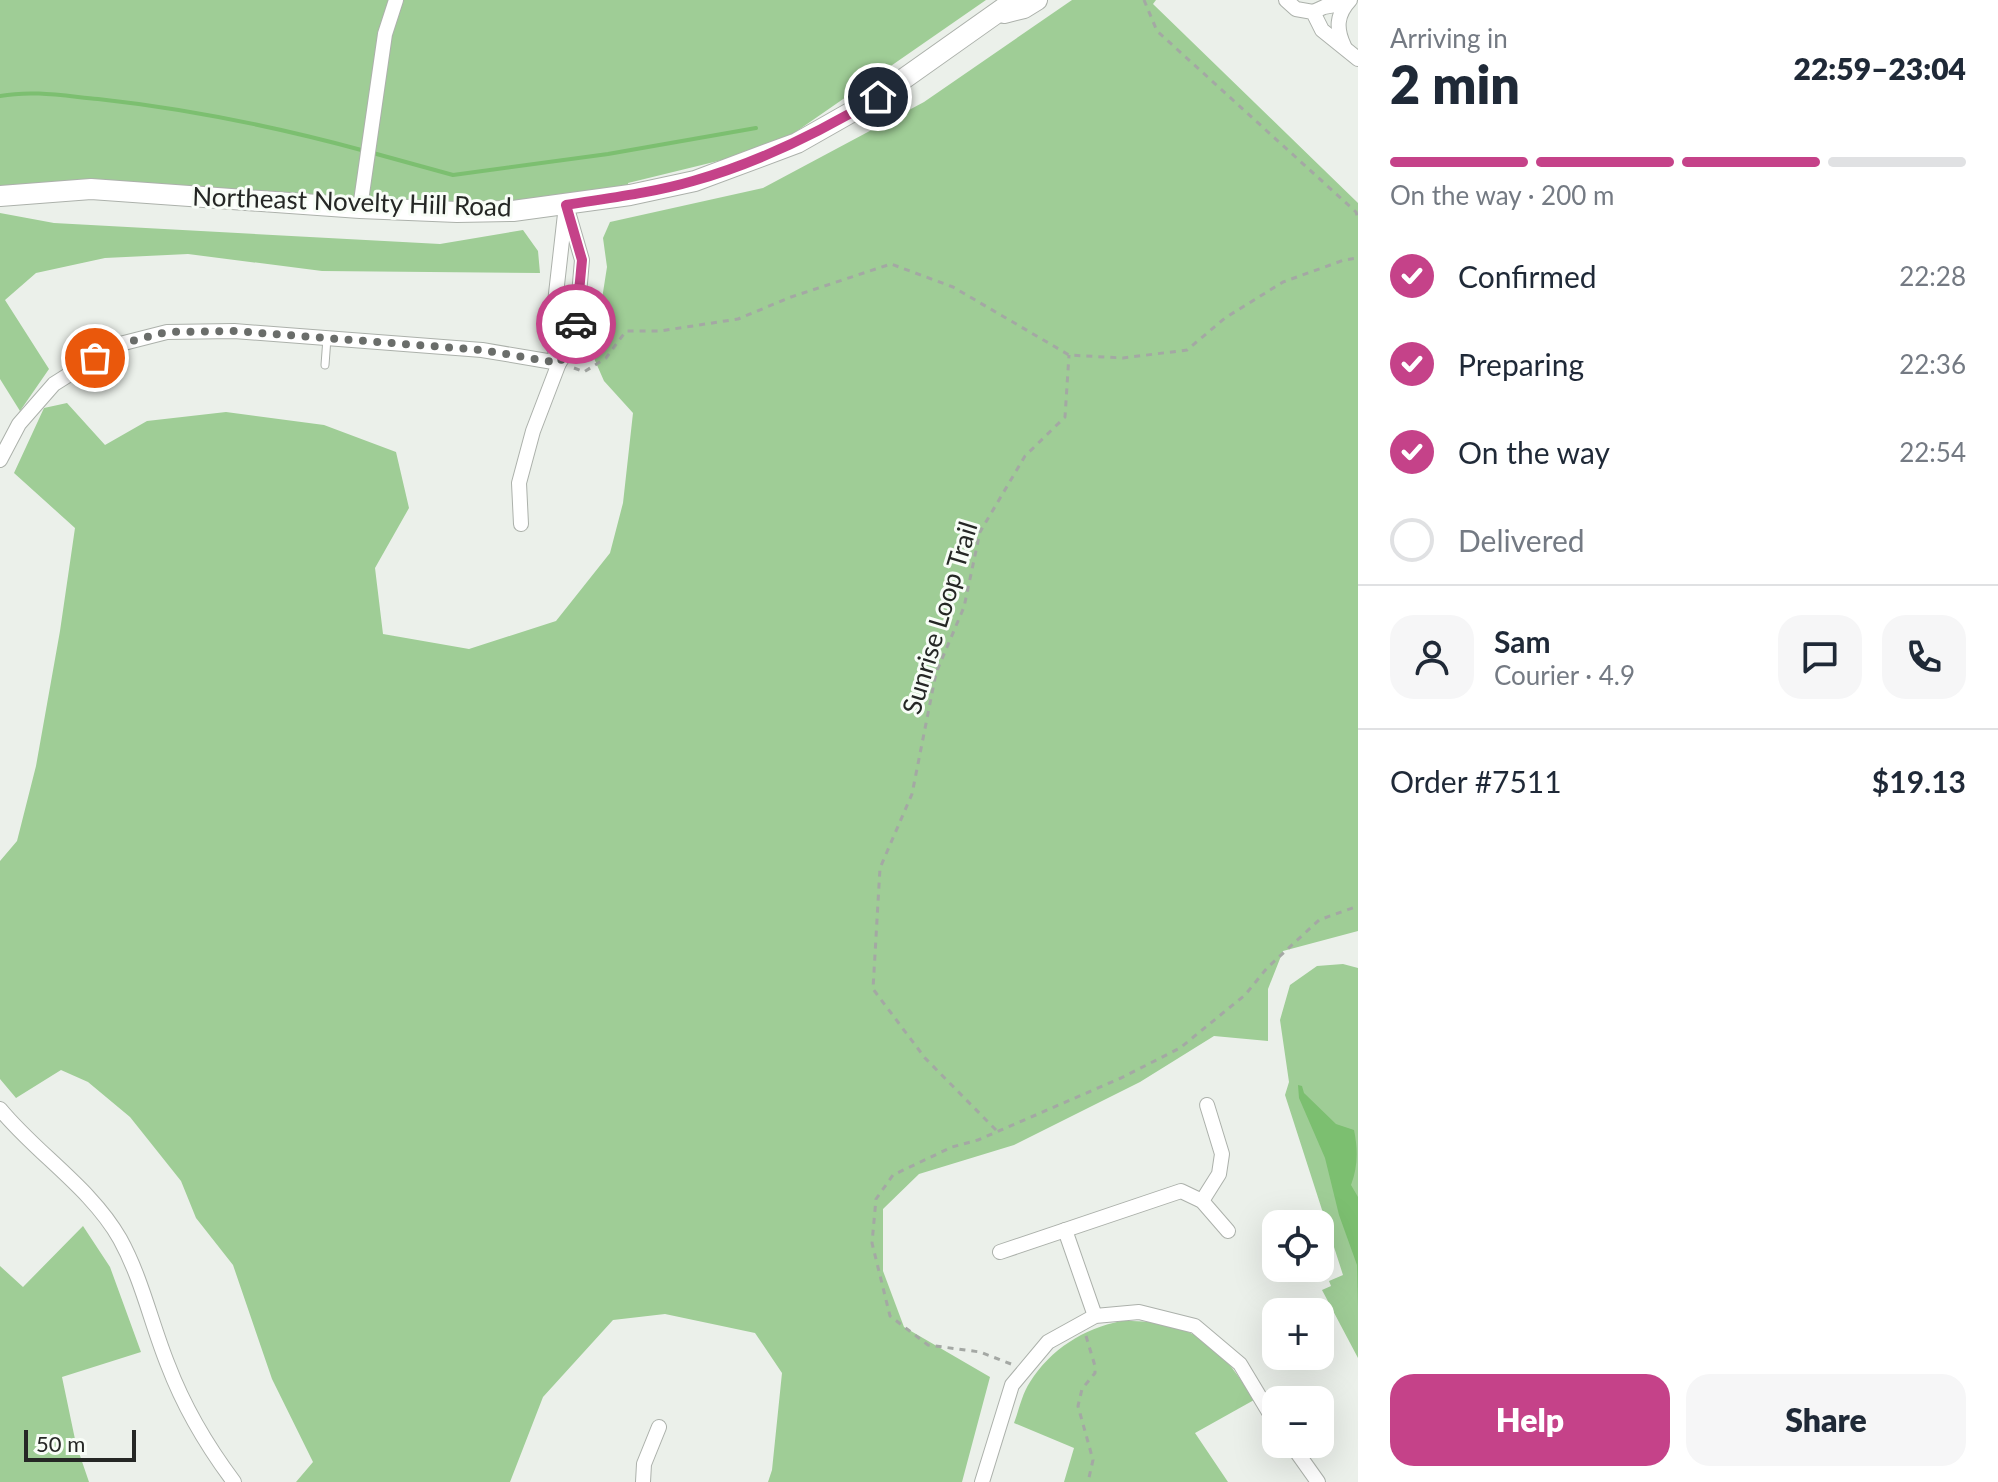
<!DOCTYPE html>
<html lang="en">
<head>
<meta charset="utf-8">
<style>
  body { margin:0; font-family:Lato,sans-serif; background:#f6f6f7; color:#1f2937; height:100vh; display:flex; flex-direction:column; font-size:30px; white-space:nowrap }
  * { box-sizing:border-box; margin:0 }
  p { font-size:26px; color:#747a83 }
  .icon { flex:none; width:44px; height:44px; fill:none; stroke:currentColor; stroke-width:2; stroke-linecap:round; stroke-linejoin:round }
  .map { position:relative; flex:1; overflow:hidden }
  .details { display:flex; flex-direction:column; background:#fff; width:640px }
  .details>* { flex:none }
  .fabs { position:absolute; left:1262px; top:1210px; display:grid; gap:16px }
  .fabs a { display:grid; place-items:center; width:72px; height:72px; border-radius:16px; background:#fff; box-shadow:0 8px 32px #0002; font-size:40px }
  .scale { position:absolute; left:24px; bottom:20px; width:112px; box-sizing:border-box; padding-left:8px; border:4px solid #252725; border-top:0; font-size:22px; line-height:28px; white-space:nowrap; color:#252725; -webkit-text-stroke:6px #f8fdf7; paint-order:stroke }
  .pin { position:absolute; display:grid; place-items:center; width:68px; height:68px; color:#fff; margin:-34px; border:4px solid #fff; border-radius:50%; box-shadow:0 2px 8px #0007 }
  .courier { position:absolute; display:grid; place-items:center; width:80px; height:80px; margin:-40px; border:6px solid #c54289; border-radius:50%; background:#fff; color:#222; box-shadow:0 2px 10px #0007 }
  .head em { font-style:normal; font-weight:800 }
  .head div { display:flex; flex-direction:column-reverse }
  .head { display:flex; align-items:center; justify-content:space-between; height:136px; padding:0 32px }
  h1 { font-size:52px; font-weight:800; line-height:60px }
  .bar { display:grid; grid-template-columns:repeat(4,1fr); gap:12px 8px; align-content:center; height:96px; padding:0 32px }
  .bar i { height:10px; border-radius:6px; background:#e0e1e3 }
  .bar .on { background:#c54289 }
  .bar p { grid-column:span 4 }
  .line { display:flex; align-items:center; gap:20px; padding:0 32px; border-top:2px solid #e0e1e3 }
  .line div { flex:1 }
  .round { display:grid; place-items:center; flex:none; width:84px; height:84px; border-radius:24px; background:#f6f6f7 }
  ol { padding:0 32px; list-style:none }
  li { display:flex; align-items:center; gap:24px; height:88px }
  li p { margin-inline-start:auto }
  li .icon { padding:8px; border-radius:50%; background:#c54289; color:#fff; stroke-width:4 }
  li:last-child { color:#747a83 }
  li i { width:44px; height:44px; border:4px solid #e0e1e3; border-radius:50% }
  .cta { display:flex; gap:16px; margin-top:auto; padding:16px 32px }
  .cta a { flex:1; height:92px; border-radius:24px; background:#c54289; color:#fff; font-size:32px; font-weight:800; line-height:92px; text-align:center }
  .cta a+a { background:#f6f6f7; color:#1f2937 }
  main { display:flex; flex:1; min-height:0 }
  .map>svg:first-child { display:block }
  .green { fill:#9fcd96 }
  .water { fill:#7cbf70 }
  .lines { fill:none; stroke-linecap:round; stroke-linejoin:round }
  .stream { stroke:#7cbf70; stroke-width:4 }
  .lane-casing { stroke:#acb1ab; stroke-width:9 }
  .street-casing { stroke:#acb1ab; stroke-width:16 }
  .secondary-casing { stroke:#acb1ab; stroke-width:22 }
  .path { stroke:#a4a8a4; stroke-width:3; stroke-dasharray:6 6; stroke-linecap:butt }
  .lane { stroke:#fff; stroke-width:7 }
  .street { stroke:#fff; stroke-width:14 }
  .secondary { stroke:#fff; stroke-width:20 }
  .done { stroke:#6a6d6a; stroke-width:8; stroke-dasharray:0 14.4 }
  .route { stroke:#c54289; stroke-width:10 }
  .labels { text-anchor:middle; stroke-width:6; stroke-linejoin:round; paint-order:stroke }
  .street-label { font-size:26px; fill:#252725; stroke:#f8fdf7 }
</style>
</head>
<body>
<main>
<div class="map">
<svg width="1358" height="1482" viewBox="0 0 1358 1482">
  <rect width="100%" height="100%" fill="#ebf0ea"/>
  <!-- green -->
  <g class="green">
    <polygon points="0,0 986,0 784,140 755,152 628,183 630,195 457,212 0,196"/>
    <polygon points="1072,0 1156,0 1153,4 1358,203 1358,931 1283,951 1268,989 1268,1041 1214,1036 1140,1082 1014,1145 919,1174 883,1209 883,1271 904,1327 990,1377 962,1482 768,1482 772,1470 782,1373 755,1333 665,1314 613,1320 543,1397 510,1482 296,1482 313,1462 272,1379 233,1265 196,1218 181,1181 130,1117 88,1082 61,1070 16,1098 0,1079 0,861 17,841 36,766 60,631 75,528 14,473 44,408 67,403 105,445 147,421 226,412 324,425 396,452 409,508 375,568 383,634 469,649 556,621 610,553 623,503 633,413 604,381 593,356 607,267 603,238 610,222 763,188 924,102"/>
    <polygon points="0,213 54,223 440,244 523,230 538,251 540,273 322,271 188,254 105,258 36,273 5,300 49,369 20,411 0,379"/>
    <polygon points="1343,964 1358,968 1358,1358 1322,1290 1331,1286 1329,1281 1343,1275 1285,1095 1289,1082 1280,1020 1290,985 1317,966"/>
    <polygon points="83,1226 110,1267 141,1352 62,1377 76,1444 89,1482 0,1482 0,1266 23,1287"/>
    <path d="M 1121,1321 C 1190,1320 1219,1342 1254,1400 L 1195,1433 L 1228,1482 L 1064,1482 L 1074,1448 L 1014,1423 C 1019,1410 1022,1394 1030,1382 C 1051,1349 1083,1329 1121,1321 Z"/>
  </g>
  <!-- water -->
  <path class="water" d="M 1298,1085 L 1302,1086 L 1304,1093 L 1336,1124 L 1354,1130 C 1358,1149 1358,1167 1351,1185 L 1358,1197 L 1358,1308 L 1357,1265 L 1339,1215 L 1325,1158 L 1299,1098 Z"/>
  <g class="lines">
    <!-- stream -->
    <g class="stream">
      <path d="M 0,96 C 33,90 65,96 98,99 C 189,109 277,127 365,151"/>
      <polyline points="373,153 453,175 608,154 756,128"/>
    </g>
    <!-- lane casing -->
    <g class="lane-casing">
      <polyline id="lane" points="325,365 327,338"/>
    </g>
    <!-- street casing -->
    <g class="street-casing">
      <g id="street">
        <polyline points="1286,0 1296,9 1313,12 1322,30 1358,59"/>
        <polyline points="1313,12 1324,7 1346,3"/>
        <path d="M 1344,46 C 1336,29 1336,15 1350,0"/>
        <polyline points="360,208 385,34 396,0"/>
        <polyline points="559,363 551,338 565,214"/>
        <polyline points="0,460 19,424 54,384 116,345 167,332 234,331 482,350 559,363"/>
        <polyline points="521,524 519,483 533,431 559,363 575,340 582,260 566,205"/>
        <path d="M 0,1109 C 37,1154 91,1188 120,1239 C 142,1279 151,1323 168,1365 C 184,1407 207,1446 234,1482"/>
        <polyline points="1202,1201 1219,1174 1222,1154 1207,1105"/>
        <polyline points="1065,1230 1095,1316"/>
        <polyline points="1000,1252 1181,1191 1202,1201 1228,1231"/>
        <polyline points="1291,1444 1318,1482"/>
        <polyline points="643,1482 644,1464 659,1427"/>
        <polyline points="982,1482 1012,1385 1048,1342 1095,1316 1139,1312 1195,1326 1240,1364 1276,1424"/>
      </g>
    </g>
    <!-- secondary casing -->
    <g class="secondary-casing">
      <g id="secondary">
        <polyline points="1004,13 1024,8 1037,0"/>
        <polyline points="0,196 91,189 360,208 457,212 513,211 630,195 695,181 797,143 878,97 1015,0"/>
      </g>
    </g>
    <!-- path -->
    <g class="path">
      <polyline points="1144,0 1157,31 1356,212 1358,218"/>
      <polyline points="574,368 584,372 606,358 626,331 660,331 738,319 791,297 891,264 953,287 1069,355 1123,358 1187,350 1225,318 1283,282 1344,260 1358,258"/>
      <polyline points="996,1130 925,1058 873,989 880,868 912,794 936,673 964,607 980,532 1025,456 1065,417 1069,355"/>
      <polyline points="1086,1336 1095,1366 1095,1373 1082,1389 1078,1406 1093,1460 1088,1482"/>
      <polyline points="1011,1364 980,1352 928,1345 890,1316 872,1243 876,1199 893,1175 952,1147 978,1140 1121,1078 1180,1048 1245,995 1267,968 1319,920 1358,906"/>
    </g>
    <!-- lane -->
    <use href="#lane" class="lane"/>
    <!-- street -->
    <use href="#street" class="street"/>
    <!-- secondary -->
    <use href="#secondary" class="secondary"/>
  </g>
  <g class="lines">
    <!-- done -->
    <polyline class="done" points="95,358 116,345 167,332 234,331 482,350 559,363 575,340 576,324"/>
    <!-- route -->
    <path class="route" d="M 576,324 L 582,260 L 566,205 C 609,198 652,193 693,181 C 760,162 819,133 878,97"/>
  </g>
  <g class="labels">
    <!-- street labels -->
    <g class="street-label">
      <text transform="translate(352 202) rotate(2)" y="9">Northeast Novelty Hill Road</text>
      <text transform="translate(940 618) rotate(-73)" y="9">Sunrise Loop Trail</text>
    </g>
  </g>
</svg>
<div class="fabs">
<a><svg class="icon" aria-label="locate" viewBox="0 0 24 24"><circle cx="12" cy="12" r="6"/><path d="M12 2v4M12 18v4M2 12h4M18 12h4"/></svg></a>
<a>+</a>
<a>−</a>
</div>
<div class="scale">50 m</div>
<div class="pin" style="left:95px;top:358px;background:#ea580c"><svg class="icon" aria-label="bag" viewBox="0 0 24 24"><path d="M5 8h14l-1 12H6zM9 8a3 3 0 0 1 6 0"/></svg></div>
<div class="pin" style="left:878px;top:97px;background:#1f2937"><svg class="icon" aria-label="home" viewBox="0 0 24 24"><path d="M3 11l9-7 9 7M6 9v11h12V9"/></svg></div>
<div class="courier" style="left:576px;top:324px"><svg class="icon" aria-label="car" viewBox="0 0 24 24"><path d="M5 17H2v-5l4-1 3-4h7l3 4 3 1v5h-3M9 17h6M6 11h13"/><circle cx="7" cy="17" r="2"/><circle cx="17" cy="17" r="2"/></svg></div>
</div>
<section class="details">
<div class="head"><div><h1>2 min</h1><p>Arriving in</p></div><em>22:59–23:04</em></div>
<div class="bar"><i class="on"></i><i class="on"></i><i class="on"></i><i></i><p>On the way · 200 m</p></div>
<ol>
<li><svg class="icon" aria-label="check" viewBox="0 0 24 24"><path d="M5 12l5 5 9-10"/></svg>Confirmed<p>22:28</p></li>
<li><svg class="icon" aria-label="check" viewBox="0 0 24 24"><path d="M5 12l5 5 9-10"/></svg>Preparing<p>22:36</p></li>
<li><svg class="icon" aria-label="check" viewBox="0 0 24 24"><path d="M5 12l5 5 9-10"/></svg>On the way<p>22:54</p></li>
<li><i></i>Delivered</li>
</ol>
<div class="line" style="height:144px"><a class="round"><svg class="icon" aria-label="person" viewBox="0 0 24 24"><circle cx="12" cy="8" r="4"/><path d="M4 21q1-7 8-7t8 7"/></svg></a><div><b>Sam</b><p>Courier · 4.9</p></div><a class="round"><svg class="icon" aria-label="chat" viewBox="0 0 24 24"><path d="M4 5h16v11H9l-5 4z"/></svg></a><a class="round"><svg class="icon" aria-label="phone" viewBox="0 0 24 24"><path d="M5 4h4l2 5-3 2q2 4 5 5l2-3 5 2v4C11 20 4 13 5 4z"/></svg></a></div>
<div class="line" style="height:104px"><div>Order #7511</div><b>$19.13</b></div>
<div class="cta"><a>Help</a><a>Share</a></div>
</section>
</main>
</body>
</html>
